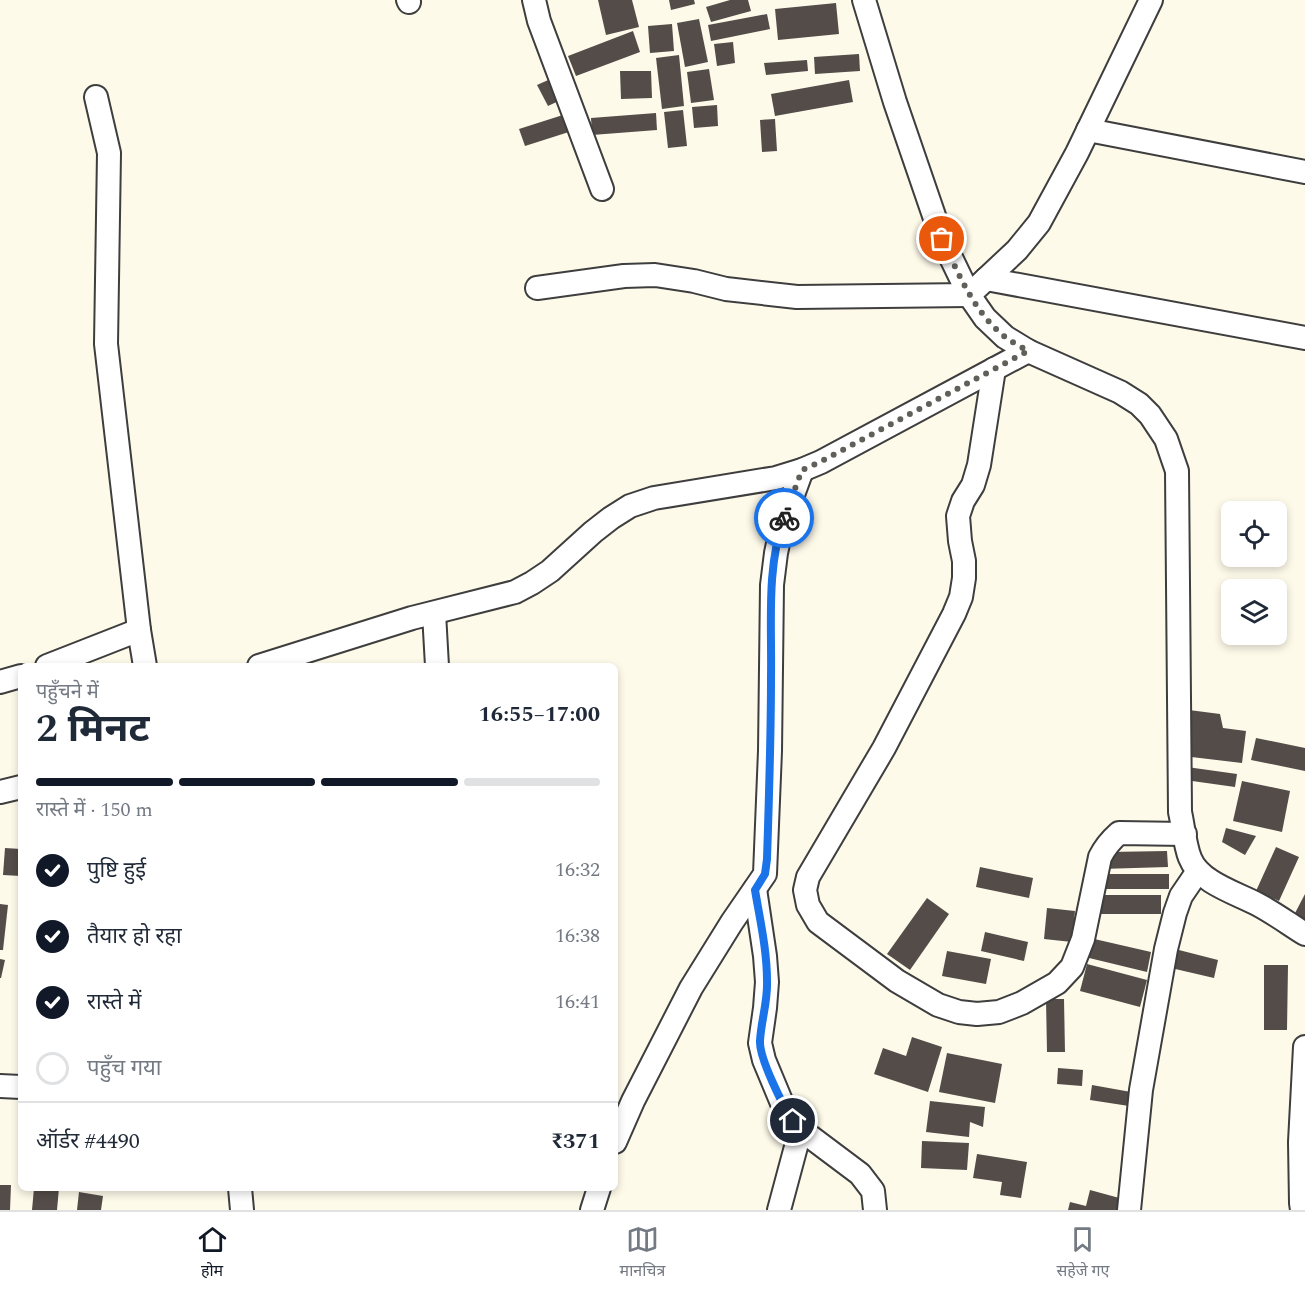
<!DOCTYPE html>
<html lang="hi">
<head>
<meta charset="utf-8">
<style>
  body { margin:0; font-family:Spectral,"Noto Sans Devanagari",serif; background:#f6f6f7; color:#1f2937; height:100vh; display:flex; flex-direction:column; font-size:22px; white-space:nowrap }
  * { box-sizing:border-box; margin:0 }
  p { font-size:20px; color:#747a83 }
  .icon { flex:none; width:33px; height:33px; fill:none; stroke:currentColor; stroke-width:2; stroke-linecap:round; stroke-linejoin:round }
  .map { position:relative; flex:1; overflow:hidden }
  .drawer { position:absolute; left:18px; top:663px; width:600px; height:528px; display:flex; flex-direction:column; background:#fff; border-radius:9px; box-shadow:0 3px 9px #0003 }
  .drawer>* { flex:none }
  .controls { position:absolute; left:1221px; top:501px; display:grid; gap:12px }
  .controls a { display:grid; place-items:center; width:66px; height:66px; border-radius:9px; background:#fff; box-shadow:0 3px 9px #0003; font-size:30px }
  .pin { position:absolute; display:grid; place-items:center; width:51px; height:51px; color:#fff; margin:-26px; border:3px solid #fff; border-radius:50%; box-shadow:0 2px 6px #0007 }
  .courier { position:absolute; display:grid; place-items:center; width:60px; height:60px; margin:-30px; border:4px solid #1a73e8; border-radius:50%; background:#fff; color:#222; box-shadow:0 2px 8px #0007 }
  .headline em { font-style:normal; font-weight:700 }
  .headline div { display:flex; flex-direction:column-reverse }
  .headline { display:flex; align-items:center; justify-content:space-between; height:102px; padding:0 18px }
  h1 { font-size:39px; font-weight:700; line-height:45px }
  .bar { display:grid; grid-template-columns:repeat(4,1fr); gap:9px 6px; align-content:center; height:72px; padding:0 18px }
  .bar i { height:8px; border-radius:4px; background:#e0e1e3 }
  .bar .current { background:#111827 }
  .bar p { grid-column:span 4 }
  .line { display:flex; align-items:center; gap:15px; padding:0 18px; border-top:2px solid #e0e1e3 }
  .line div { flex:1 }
  ol { padding:0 18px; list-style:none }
  li { display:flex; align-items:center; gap:18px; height:66px }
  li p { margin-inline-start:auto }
  li .icon { padding:6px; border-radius:50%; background:#111827; color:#fff; stroke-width:4 }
  li:last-child { color:#747a83 }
  li i { width:33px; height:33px; border:3px solid #e0e1e3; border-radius:50% }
  .tab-bar { display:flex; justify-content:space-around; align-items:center; height:84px; border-top:2px solid #e0e1e3; background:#fff; font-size:16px; color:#747a83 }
  .tab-bar a { display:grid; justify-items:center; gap:3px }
  .tab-bar .current { color:#111827 }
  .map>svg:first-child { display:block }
  .building { fill:#534c48 }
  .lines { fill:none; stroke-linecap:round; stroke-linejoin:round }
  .street-casing { stroke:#3e3e3e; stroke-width:26 }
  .street { stroke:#fff; stroke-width:22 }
  .done { stroke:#605f59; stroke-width:6; stroke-dasharray:0 10.8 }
  .route { stroke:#1a73e8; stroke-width:8 }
</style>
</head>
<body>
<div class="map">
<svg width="1305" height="1210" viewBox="0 0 1305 1210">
  <rect width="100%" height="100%" fill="#fefaea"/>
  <!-- building -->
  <g class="building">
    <polygon points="598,0 632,0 639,27 606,35"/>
    <polygon points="669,0 694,0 695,4 671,10"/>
    <polygon points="730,0 748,0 751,11 711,22 706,7"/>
    <polygon points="836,3 839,34 778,40 775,9"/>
    <polygon points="767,14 770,29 711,41 708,25"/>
    <polygon points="699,19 708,62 685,67 677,23"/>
    <polygon points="672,24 674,51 650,53 648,26"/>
    <polygon points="633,31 640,52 576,76 568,56"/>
    <polygon points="733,42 735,63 717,66 714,44"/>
    <polygon points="859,54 860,71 815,74 814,57"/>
    <polygon points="679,55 684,106 662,109 656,58"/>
    <polygon points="807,60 808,71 766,75 764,63"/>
    <polygon points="709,69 714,100 691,103 687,72"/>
    <polygon points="620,71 651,71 652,98 621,99"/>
    <polygon points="555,77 565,98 548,106 537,85"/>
    <polygon points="849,80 853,102 775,116 771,94"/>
    <polygon points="717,105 718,126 694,128 692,107"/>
    <polygon points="683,110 687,146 668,148 664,112"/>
    <polygon points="656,113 657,130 592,135 591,118"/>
    <polygon points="566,114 572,131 525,146 519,129"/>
    <polygon points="775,119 777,151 762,152 760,120"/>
    <polygon points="1189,710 1220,714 1223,728 1246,731 1242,763 1183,756"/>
    <polygon points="1256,738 1305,748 1305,771 1251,760"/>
    <polygon points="1187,767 1237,774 1235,787 1185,780"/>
    <polygon points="1242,781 1290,791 1282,832 1233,821"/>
    <polygon points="1226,828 1256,836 1245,855 1222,842"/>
    <polygon points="1276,847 1299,857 1279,901 1256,891"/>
    <polygon points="5,848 21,849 21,876 3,875"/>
    <polygon points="1167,851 1168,867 1101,869 1108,852"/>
    <polygon points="980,867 1033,878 1029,898 976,887"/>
    <rect x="1103" y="874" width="66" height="15"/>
    <polygon points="1305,894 1305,921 1294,915"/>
    <rect x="1101" y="895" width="60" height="19"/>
    <polygon points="927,898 949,914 910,970 887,954"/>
    <polygon points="0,904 8,905 3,950 0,950"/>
    <polygon points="1047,908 1075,911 1072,942 1044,939"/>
    <polygon points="985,932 1028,942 1024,961 981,951"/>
    <polygon points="1090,938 1151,952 1147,972 1085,957"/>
    <polygon points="1175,949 1218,960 1214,978 1171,968"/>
    <polygon points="947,951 991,959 986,984 942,976"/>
    <polygon points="0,959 5,960 1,978 0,978"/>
    <polygon points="1087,964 1147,980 1140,1007 1080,991"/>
    <polygon points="1264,965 1288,965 1287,1030 1264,1030"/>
    <polygon points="1046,999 1064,999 1065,1052 1047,1052"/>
    <polygon points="912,1037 942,1047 928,1092 874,1074 883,1048 906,1056"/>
    <polygon points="947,1053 1002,1064 995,1103 939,1092"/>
    <polygon points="1058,1068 1083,1070 1082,1086 1057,1084"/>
    <polygon points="1092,1085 1131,1092 1129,1106 1090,1100"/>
    <polygon points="930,1101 985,1107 983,1127 970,1122 969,1137 926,1132"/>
    <polygon points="922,1141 969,1143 967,1170 921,1168"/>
    <polygon points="977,1154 1027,1162 1021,1198 1000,1195 1002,1182 973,1178"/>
    <polygon points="0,1185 11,1185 10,1210 0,1210"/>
    <polygon points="34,1188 59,1188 57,1210 32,1210"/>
    <polygon points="1090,1190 1123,1199 1120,1210 1068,1210 1070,1202 1086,1206"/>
    <polygon points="79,1192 103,1196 101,1210 77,1210"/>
  </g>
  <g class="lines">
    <!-- street casing -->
    <g class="street-casing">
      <g id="street">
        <polyline points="408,0 409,2"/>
        <polyline points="534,0 539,21 602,189"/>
        <path d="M 864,0 L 895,102 L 942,239 L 969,295 L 985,318 L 1005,337 L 1028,351 L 1120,392 L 1139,404 L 1150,415 L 1166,439 L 1177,471 L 1180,812 C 1183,825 1185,846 1190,858 C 1199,882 1236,893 1257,904 C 1274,913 1289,924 1305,934"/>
        <polyline points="96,97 109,153 106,344 139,630 145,666"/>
        <polyline points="1088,130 1305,172"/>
        <polyline points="986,279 1305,338"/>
        <polyline points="537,288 624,276 655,275 694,281 726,289 797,297 969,295 1017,250 1039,223 1077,153 1151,0"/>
        <path d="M 994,369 L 979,465 L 973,485 L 963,501 L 958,516 L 960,541 L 964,561 L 964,578 L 961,597 L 954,614 L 884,748 L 808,877 L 805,890 L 808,905 L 818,922 L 897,981 L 938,1005 L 959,1012 L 977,1014 L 999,1012 L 1022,1003 L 1057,983 L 1072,967 L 1083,939 L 1100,857 C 1105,847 1111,840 1119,833 L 1185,834"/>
        <polyline points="434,613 437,666"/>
        <polyline points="47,666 139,630"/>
        <polyline points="259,666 412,618 515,592 532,583 550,571 593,532 611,518 630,506 654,498 776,478 802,470 821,462 1028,351"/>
        <polyline points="0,682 21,676"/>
        <polyline points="0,792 21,787"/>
        <polyline points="755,889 765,956 767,982 765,1008 760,1043 764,1060 784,1108 793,1121 808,1135 860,1174 873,1191 875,1210"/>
        <polyline points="0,1086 21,1087"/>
        <polyline points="615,1142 633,1101 691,988 732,922 765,874 770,751 772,585 776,553 782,525 802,470"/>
        <polyline points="240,1188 242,1210"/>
        <polyline points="592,1210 599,1188"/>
        <polyline points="779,1210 801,1128"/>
        <polyline points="1129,1210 1141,1090 1166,949 1175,913 1181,896 1198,871"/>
        <polyline points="1302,1210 1301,1203 1300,1142 1305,1047"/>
      </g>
    </g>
    <!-- street -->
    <use href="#street" class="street"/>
  </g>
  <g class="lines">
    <!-- done -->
    <path class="done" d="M 784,518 L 802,470 L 820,462 L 1028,351 C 1020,346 1011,342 1004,336 C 973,311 959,274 942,239"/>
    <!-- route -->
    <path class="route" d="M 784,518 C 766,568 772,625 771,677 C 771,738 769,799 767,859 L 765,874 L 755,890 C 760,920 767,950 767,981 C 768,1001 761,1021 760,1041 C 759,1058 783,1106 793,1121"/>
  </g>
</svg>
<div class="controls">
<a><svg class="icon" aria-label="locate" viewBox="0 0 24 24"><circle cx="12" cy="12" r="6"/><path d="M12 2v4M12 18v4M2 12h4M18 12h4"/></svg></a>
<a><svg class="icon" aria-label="layers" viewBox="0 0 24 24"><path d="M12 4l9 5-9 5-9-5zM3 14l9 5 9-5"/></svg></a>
</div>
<div class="pin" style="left:942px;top:239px;background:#ea580c"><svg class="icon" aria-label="bag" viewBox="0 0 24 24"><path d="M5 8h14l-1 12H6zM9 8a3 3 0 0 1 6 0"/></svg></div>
<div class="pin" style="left:793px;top:1121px;background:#1f2937"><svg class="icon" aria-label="home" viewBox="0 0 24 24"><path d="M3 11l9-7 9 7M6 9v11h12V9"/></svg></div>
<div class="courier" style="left:784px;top:518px"><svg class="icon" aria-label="bike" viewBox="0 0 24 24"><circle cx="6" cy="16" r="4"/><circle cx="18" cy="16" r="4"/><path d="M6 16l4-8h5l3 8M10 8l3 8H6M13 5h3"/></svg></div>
<section class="drawer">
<div class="headline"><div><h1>2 मिनट</h1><p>पहुँचने में</p></div><em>16:55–17:00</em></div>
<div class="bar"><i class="current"></i><i class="current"></i><i class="current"></i><i></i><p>रास्ते में · 150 m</p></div>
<ol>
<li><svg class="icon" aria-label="check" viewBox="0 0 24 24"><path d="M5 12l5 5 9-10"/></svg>पुष्टि हुई<p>16:32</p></li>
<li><svg class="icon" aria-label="check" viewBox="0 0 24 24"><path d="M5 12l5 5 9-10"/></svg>तैयार हो रहा<p>16:38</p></li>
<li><svg class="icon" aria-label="check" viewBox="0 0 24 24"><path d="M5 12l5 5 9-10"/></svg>रास्ते में<p>16:41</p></li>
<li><i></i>पहुँच गया</li>
</ol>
<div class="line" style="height:78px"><div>ऑर्डर #4490</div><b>₹371</b></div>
</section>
</div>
<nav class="tab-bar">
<a class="current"><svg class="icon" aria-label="home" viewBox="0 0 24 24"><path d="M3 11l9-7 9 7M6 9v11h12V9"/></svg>होम</a>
<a><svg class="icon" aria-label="map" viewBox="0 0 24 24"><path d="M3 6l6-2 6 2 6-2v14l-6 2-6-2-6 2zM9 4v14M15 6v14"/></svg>मानचित्र</a>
<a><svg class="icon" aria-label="saved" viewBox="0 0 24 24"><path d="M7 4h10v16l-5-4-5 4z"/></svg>सहेजे गए</a>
</nav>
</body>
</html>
